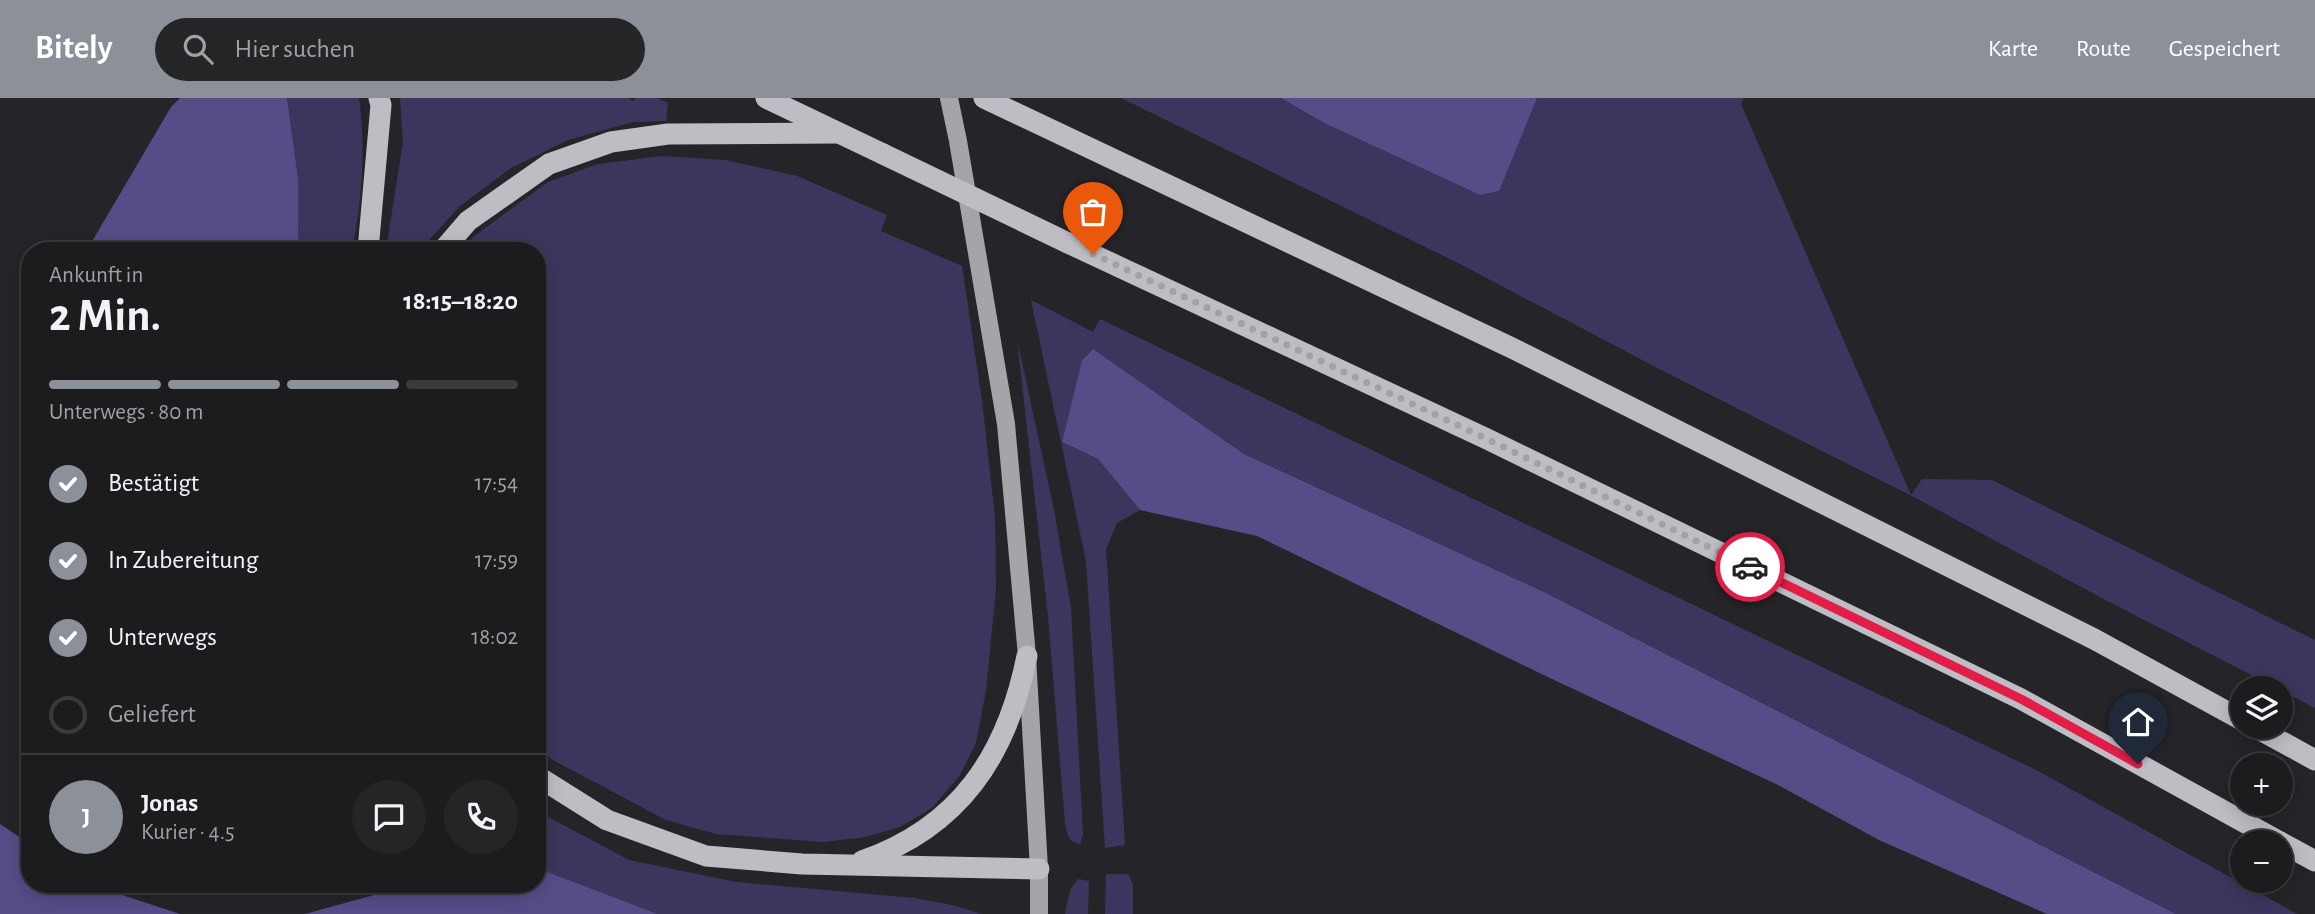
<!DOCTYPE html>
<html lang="de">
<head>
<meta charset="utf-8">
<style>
  body { margin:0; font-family:"Alegreya Sans",sans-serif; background:#252528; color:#f1f3f6; height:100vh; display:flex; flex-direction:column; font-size:26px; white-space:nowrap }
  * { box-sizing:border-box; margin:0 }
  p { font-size:23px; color:#a0a1a4 }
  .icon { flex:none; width:38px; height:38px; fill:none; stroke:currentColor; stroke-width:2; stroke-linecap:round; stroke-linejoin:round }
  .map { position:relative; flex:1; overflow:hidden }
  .side { position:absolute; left:21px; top:144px; width:525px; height:651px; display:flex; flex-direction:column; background:#1c1c1f; border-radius:28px; box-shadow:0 4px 18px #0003,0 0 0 2px #3a3a3d }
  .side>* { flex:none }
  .controls { position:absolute; left:2230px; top:578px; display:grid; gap:14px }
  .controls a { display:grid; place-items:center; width:63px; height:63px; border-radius:50%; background:#1c1c1f; box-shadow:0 4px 18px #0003,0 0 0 2px #3a3a3d; font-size:35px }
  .pin { position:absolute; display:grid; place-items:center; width:60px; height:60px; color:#fff; margin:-72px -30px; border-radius:50% 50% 50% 0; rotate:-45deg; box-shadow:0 0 7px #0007 }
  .pin .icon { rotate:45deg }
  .courier { position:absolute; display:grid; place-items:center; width:70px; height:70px; margin:-35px; border:5px solid #e11d48; border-radius:50%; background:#fff; color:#222; box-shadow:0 2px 9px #0007 }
  .summary em { font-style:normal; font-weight:700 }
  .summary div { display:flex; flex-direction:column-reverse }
  .summary { display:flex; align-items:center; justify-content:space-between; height:119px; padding:0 28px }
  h1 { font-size:46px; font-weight:700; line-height:52px }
  .bar { display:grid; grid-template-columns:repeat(4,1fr); gap:10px 7px; align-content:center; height:84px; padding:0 28px }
  .bar i { height:9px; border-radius:5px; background:#3a3a3d }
  .bar .active { background:#8c9099 }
  .bar p { grid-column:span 4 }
  .line { display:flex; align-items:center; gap:18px; padding:0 28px; border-top:2px solid #3a3a3d }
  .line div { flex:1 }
  .round { display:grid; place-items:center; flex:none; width:74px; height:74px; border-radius:37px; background:#252528 }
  ol { padding:0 28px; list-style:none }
  li { display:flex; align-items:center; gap:21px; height:77px }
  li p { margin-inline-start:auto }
  li .icon { padding:7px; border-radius:50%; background:#8c9099; color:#fff; stroke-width:4 }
  li:last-child { color:#a0a1a4 }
  li i { width:38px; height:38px; border:4px solid #3a3a3d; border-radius:50% }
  header { display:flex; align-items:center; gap:42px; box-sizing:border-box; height:98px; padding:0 35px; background:#8c9099; color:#fff }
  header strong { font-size:33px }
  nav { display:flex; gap:38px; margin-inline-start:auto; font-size:24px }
  .search { width:490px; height:63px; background:#252528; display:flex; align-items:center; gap:18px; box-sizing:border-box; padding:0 24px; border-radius:38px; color:#a0a1a4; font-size:26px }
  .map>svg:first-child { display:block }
  .green { fill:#3c365e }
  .forest { fill:#564d88 }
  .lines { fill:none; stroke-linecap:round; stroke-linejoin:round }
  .major { stroke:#a4a4a9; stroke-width:18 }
  .highway { stroke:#bdbdc3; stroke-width:21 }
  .highway-bridge { stroke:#bdbdc3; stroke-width:21 }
  .done { stroke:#a2a2a6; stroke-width:7; stroke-dasharray:0 12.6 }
  .route { stroke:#e11d48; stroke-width:9 }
</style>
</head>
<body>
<header>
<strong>Bitely</strong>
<div class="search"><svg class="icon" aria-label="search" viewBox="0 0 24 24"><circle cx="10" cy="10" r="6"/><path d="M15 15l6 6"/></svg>Hier suchen</div>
<nav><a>Karte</a><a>Route</a><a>Gespeichert</a></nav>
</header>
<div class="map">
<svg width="2315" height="816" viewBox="0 0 2315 816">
  <rect width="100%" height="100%" fill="#252529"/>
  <!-- green -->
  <g class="green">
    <path d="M 287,0 L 359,0 C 366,50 362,103 352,152 L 298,152 L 298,80 Z"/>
    <polygon points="400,0 628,0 634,3 635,0 657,0 668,5 666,23 633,24 568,42 511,70 460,108 420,152 386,152 403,44"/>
    <polygon points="1121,0 1281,0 1324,25 1480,97 1525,26 1537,0 1744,0 1741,6 1911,397 1922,381 1992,382 2315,542 2315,610 2098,498 1912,398 1667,275 1460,166"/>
    <polygon points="662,58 725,62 797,78 887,117 881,133 962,168 982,303 995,419 996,491 986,592 976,645 960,677 932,710 900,729 865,739 824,744 716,736 666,722 553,662 537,648 537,152 463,152 473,139 548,84 598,66"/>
    <polygon points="1031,202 1093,234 1100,221 2038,673 2297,816 2176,816 1542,493 1244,356 1093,251 1082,262 1062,344 1098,361 1140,412 1117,425 1106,451 1125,747 1105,750 1086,463"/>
    <path d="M 1017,241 L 1054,412 L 1071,510 L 1083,737 L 1080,746 C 1068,744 1067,736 1065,725 L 1048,518 Z"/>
    <polygon points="537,713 629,762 736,784 914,800 952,807 982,816 658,816 537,770"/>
    <polygon points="1106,776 1128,776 1133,786 1133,816 1105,816"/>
    <polygon points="1078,781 1089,783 1088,816 1065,816 1070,792"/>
  </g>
  <!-- forest -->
  <g class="forest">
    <polygon points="180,0 287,0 298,80 298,152 87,152 171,9"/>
    <polygon points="1281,0 1537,0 1499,93 1480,97 1324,25"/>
    <polygon points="1093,251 1244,356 1542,493 2176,816 2047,816 1879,742 1776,686 1552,581 1257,438 1140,412 1098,361 1062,344 1082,262"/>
    <polygon points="0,726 30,746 30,786 89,786 180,816 0,816"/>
    <polygon points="537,770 658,816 305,816 414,786 537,786"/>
  </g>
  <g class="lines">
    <!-- major -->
    <polyline class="major" points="949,0 958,43 1006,326 1027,558 1039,771 1039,816"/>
    <!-- highway -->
    <g class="highway">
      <polyline points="766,0 883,56"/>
      <polyline points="984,0 1512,250 2094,541 2242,622"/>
      <polyline points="1068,145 1485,340 2021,601 2280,744"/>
      <polyline points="368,152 381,7 379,0"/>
      <polyline points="443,152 468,123 549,66 611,44 668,36 838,35"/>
      <polyline points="2253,628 2315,662"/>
      <polyline points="537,678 607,722 706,758 802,766 1039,771"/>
      <polyline points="2280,744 2315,763"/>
      <path d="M 862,763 C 960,729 1007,657 1027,558"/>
    </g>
    <!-- highway-bridge -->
    <polyline class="highway-bridge" points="883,56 1068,145"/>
  </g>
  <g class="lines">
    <!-- done -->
    <polyline class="done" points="1093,156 1485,340 1750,469"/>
    <!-- route -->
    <polyline class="route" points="1750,469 2021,601 2138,666"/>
  </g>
</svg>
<div class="controls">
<a><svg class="icon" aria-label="layers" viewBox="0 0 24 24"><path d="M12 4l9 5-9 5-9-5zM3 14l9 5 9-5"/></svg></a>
<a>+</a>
<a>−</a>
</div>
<div class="pin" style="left:1093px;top:156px;background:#ea580c"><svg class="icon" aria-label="bag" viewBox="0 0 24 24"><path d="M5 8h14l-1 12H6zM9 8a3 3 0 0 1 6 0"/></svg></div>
<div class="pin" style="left:2138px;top:666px;background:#1f2937"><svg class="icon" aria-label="home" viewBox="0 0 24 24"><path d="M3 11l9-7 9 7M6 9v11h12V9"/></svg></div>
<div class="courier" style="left:1750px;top:469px"><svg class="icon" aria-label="car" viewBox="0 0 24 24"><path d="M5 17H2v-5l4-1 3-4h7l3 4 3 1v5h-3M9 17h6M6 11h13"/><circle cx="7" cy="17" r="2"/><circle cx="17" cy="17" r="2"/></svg></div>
<section class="side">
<div class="summary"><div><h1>2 Min.</h1><p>Ankunft in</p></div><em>18:15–18:20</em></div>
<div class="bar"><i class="active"></i><i class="active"></i><i class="active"></i><i></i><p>Unterwegs · 80 m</p></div>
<ol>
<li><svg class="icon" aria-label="check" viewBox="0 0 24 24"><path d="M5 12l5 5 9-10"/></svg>Bestätigt<p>17:54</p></li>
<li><svg class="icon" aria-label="check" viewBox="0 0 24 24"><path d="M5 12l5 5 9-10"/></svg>In Zubereitung<p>17:59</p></li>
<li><svg class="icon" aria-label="check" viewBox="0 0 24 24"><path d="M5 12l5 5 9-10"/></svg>Unterwegs<p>18:02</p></li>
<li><i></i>Geliefert</li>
</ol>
<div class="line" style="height:126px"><b class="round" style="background:#8c9099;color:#fff">J</b><div><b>Jonas</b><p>Kurier · 4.5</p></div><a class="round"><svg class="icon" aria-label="chat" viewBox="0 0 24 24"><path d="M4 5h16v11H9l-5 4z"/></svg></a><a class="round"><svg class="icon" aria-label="phone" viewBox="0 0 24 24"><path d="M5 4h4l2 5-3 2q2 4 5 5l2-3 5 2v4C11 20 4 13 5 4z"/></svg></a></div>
</section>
</div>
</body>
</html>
